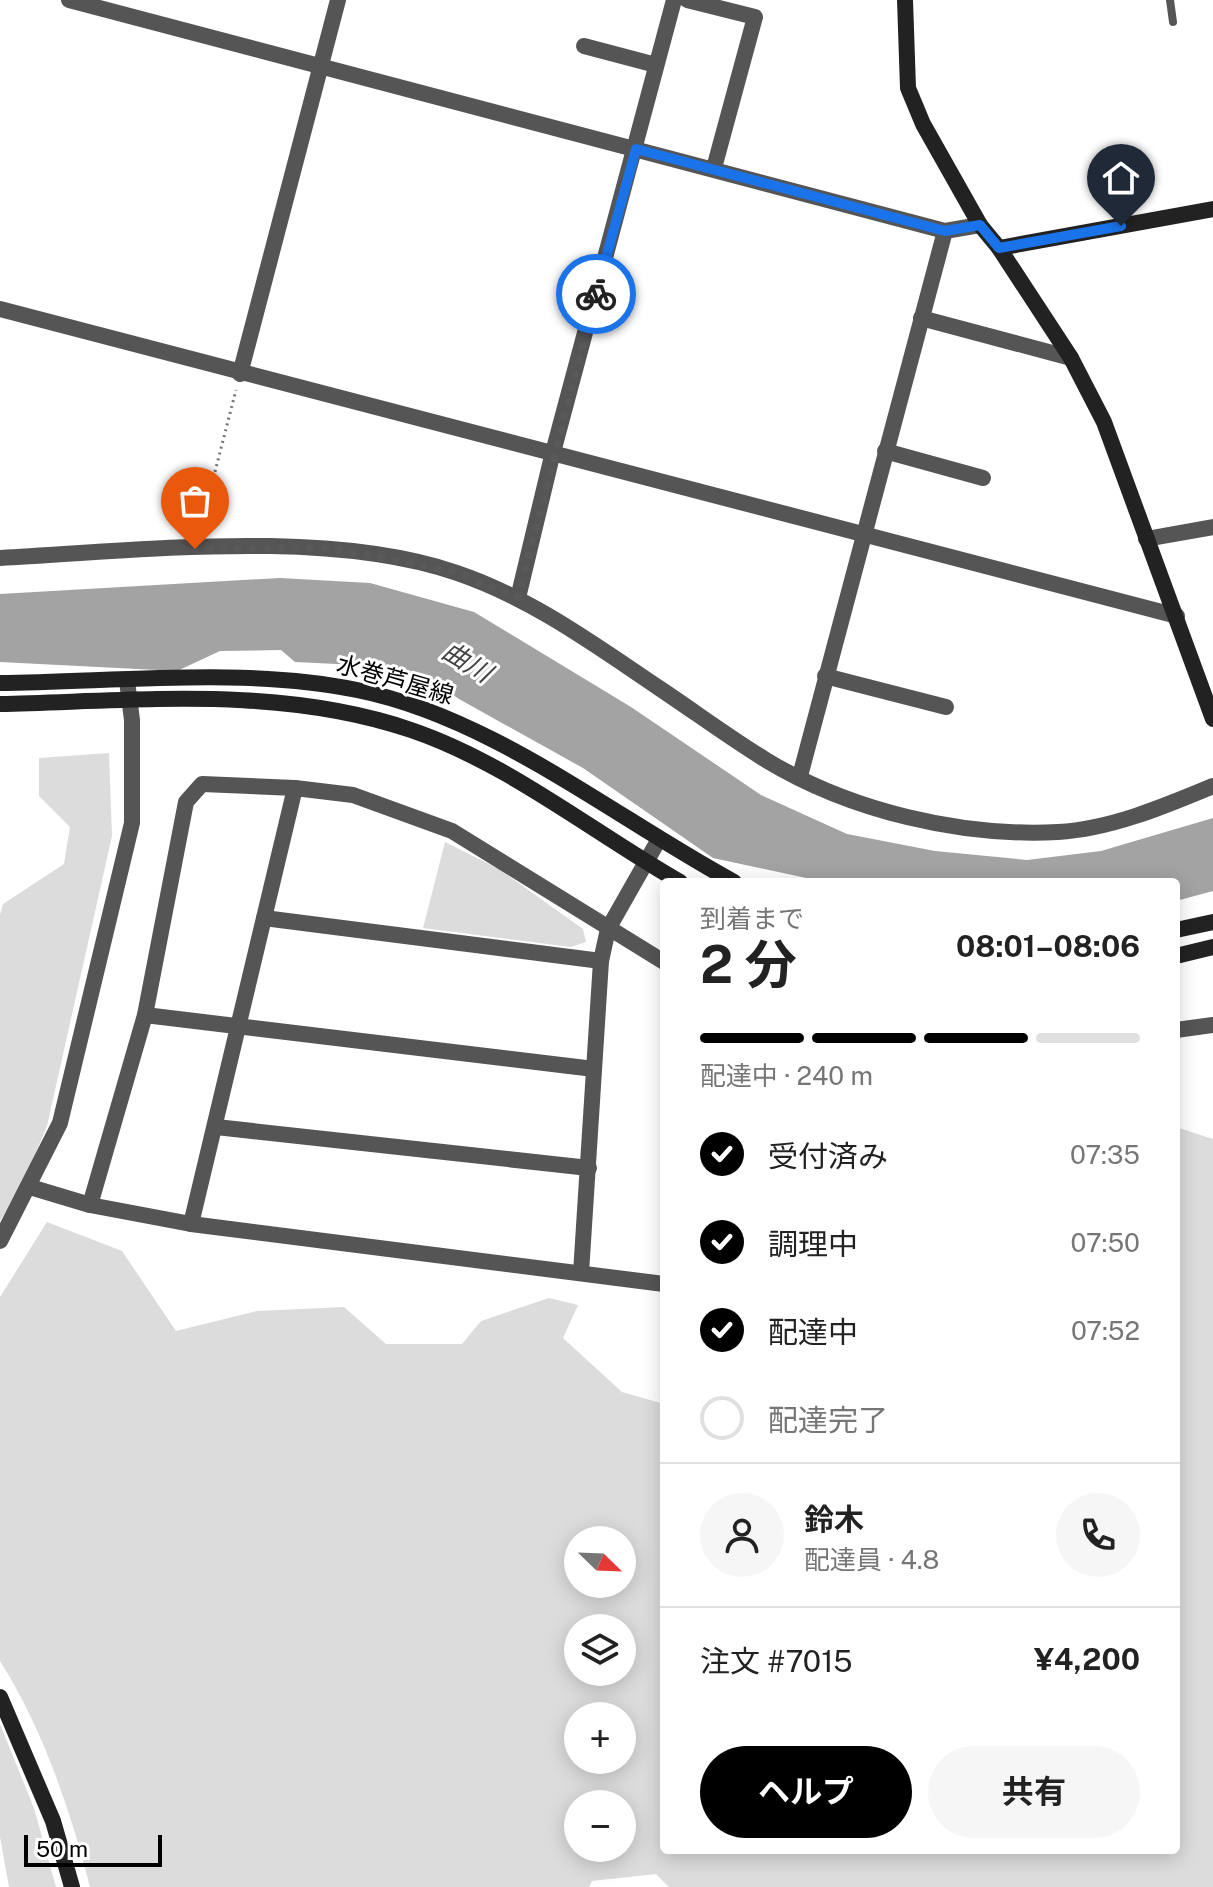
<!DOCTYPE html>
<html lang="ja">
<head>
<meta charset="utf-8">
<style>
  body { margin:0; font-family:"Public Sans","Noto Sans JP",sans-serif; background:#f6f6f6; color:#222; height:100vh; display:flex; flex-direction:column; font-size:30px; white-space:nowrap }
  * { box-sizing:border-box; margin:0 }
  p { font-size:26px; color:#767676 }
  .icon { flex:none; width:44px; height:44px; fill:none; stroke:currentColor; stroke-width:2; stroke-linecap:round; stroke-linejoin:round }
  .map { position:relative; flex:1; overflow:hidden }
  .drawer { position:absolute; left:660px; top:878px; width:520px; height:976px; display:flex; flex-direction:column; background:#fff; border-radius:8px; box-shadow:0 4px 20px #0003 }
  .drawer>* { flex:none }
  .needle { width:52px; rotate:113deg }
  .tools { position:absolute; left:564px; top:1526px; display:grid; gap:16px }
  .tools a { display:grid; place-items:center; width:72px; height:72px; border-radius:50%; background:#fff; box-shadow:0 4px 20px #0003; font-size:40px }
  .scale { position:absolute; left:24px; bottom:20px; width:138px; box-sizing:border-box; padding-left:8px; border:4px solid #000; border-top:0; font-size:22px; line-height:28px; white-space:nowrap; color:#000; -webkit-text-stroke:6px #fff; paint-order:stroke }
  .pin { position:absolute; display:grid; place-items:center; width:68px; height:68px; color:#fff; margin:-82px -34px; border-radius:50% 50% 50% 0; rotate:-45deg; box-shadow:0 0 8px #0007 }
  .pin .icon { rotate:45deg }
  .courier { position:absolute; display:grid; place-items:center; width:80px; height:80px; margin:-40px; border:6px solid #1a73e8; border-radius:50%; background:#fff; color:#222; box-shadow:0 2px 10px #0007 }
  .headline em { font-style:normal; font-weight:700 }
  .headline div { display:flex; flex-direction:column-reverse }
  .headline { display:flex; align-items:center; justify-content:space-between; height:136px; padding:0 40px }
  h1 { font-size:52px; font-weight:700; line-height:60px }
  .bar { display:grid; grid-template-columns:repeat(4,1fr); gap:12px 8px; align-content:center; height:96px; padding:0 40px }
  .bar i { height:10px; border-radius:6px; background:#e0e0e0 }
  .bar .active { background:#000 }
  .bar p { grid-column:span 4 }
  .line { display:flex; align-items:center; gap:20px; padding:0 40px; border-top:2px solid #e0e0e0 }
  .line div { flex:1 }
  .round { display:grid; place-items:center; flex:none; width:84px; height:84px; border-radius:42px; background:#f6f6f6 }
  ol { padding:0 40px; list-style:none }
  li { display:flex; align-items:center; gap:24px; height:88px }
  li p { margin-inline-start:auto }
  li .icon { padding:8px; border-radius:50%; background:#000; color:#fff; stroke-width:4 }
  li:last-child { color:#767676 }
  li i { width:44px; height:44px; border:4px solid #e0e0e0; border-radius:50% }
  .cta { display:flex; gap:16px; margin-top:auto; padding:16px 40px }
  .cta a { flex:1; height:92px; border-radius:48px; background:#000; color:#fff; font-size:32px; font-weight:700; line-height:92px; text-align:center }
  .cta a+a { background:#f6f6f6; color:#222 }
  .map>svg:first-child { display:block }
  .green { fill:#dcdcdc; fill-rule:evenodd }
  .water { fill:#a3a3a3 }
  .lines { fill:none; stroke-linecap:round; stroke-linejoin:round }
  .path { stroke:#777; stroke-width:3; stroke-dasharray:2 4; stroke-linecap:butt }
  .lane { stroke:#555; stroke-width:8 }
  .street { stroke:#555; stroke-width:16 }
  .secondary { stroke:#222; stroke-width:16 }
  .done { stroke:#595959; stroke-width:8; stroke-dasharray:0 14.4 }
  .route { stroke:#1a73e8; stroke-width:10 }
  .labels { text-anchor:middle; stroke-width:6; stroke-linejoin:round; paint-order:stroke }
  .street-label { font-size:24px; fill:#000; stroke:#fff }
  .water-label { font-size:26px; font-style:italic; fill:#444; stroke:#fff }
</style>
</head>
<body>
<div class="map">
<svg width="1213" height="1887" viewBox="0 0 1213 1887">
  <rect width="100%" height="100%" fill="#fff"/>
  <!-- green -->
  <g class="green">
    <polygon points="109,753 112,836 47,1126 19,1192 0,1221 0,915 3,904 64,864 70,827 39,796 39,758"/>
    <polygon points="445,842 499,869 583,929 586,942 571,947 423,928"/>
    <path d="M 1176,1127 L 1213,1139 L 1213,1887 L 669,1887 L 656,1874 L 592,1881 L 589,1887 L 90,1887 C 70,1809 43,1729 0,1661 L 0,1297 L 47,1222 L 122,1251 L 176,1331 L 257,1311 L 344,1307 L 386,1344 L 462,1344 L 481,1321 L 549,1298 L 578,1305 L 563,1338 L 622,1392 L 664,1404 L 664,1850 L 1176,1850 ZM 578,1540 L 622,1540 L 622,1584 L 578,1584 ZM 622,1628 L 622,1672 L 578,1672 L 578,1628 ZM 578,1716 L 622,1716 L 622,1760 L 578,1760 ZM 578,1804 L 622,1804 L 622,1848 L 578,1848 Z"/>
    <polygon points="0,1724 34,1808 56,1887 9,1887 0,1837"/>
  </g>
  <!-- water -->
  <polygon class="water" points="280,578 370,583 474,612 631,707 761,795 847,834 935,851 1027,860 1101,851 1213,818 1213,891 1176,901 1176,882 825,882 713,858 583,768 459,699 427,676 379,666 295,662 281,650 220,651 177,671 0,662 0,594"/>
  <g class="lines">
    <!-- path -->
    <polyline class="path" points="200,530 236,390"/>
    <!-- lane -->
    <polyline class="lane" points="1170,0 1173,22"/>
    <!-- street -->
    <g class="street">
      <polyline points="69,0 945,231 980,225"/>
      <polyline points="687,0 755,17 714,168"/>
      <polyline points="584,46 656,65"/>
      <polyline points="0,309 1177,616"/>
      <polyline points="921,318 1071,358"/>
      <polyline points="240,374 338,0"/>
      <polyline points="885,451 983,478"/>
      <polyline points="1146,539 1213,527"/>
      <path d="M 0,558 C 138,551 326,528 457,573 C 531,598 595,645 659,688 C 695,712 730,738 766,760 C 850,811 961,837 1058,832 C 1111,829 1165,806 1213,786"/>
      <polyline points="518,598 552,456 674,0"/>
      <polyline points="825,676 946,707"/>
      <polyline points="800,776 945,231"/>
      <polyline points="264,918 601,961"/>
      <polyline points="664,962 452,831 353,795 295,788 191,1224 664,1284"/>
      <polyline points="145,1015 594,1069"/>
      <polyline points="1176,1030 1213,1025"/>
      <polyline points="216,1127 589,1168"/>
      <polyline points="30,1187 90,1205 191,1224"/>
      <polyline points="90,1205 145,1015 186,802 202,784 295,788"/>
      <polyline points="0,1241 60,1123 132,823 132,720 127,681"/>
      <polyline points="581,1273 601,961 608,929 658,841"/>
    </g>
    <!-- secondary -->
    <g class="secondary">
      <polyline points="905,0 908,88 923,124 980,225 999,248 1071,358 1104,422 1213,719"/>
      <polyline points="999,248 1213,209"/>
      <path d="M 0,683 C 114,682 246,667 357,690 C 492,717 614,817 734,882"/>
      <path d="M 0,704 C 136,701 279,685 411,730 C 508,763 591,831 680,882"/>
      <polyline points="1176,930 1213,922"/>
      <polyline points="1176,956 1213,947"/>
      <polyline points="0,1697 53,1821 72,1887"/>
    </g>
  </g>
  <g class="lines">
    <!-- done -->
    <polyline class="done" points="195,549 329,548 455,572 518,598 596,294"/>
    <!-- route -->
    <polyline class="route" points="596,294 636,149 945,231 980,225 999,248 1121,226"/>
  </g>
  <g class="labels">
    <!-- street labels -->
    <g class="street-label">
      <text transform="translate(395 680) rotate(16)" y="8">水巻芦屋線</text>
    </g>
    <!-- water labels -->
    <g class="water-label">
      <text transform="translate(467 662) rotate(31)" y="9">曲川</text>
    </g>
  </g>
</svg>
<div class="tools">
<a><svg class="needle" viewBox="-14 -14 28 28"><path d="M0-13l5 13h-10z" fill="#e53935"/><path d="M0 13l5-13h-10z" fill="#767676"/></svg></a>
<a><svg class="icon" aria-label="layers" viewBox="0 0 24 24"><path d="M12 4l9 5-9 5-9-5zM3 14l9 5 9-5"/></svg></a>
<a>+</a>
<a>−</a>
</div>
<div class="scale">50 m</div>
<div class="pin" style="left:195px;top:549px;background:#ea580c"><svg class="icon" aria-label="bag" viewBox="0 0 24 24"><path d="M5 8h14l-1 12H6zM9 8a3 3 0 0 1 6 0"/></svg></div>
<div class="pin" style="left:1121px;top:226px;background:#1f2937"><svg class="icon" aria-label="home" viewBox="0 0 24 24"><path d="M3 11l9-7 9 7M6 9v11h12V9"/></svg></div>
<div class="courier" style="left:596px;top:294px"><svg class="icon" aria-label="bike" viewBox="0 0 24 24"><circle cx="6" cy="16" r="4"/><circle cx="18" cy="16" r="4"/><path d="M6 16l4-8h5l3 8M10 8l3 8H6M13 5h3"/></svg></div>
<section class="drawer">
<div class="headline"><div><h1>2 分</h1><p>到着まで</p></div><em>08:01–08:06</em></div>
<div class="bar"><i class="active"></i><i class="active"></i><i class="active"></i><i></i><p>配達中 · 240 m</p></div>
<ol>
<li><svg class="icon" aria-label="check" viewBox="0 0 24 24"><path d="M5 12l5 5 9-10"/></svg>受付済み<p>07:35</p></li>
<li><svg class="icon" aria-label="check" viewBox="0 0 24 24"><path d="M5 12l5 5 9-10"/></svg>調理中<p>07:50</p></li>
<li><svg class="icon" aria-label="check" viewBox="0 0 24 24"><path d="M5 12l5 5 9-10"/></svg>配達中<p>07:52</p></li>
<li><i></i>配達完了</li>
</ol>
<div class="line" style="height:144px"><a class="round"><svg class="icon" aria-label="person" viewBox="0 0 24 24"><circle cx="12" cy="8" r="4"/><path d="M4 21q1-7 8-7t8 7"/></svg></a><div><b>鈴木</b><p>配達員 · 4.8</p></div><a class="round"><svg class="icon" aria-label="phone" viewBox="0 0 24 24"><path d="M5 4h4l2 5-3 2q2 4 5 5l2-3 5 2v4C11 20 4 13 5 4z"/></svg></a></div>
<div class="line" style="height:104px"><div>注文 #7015</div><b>¥4,200</b></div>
<div class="cta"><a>ヘルプ</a><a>共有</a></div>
</section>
</div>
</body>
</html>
